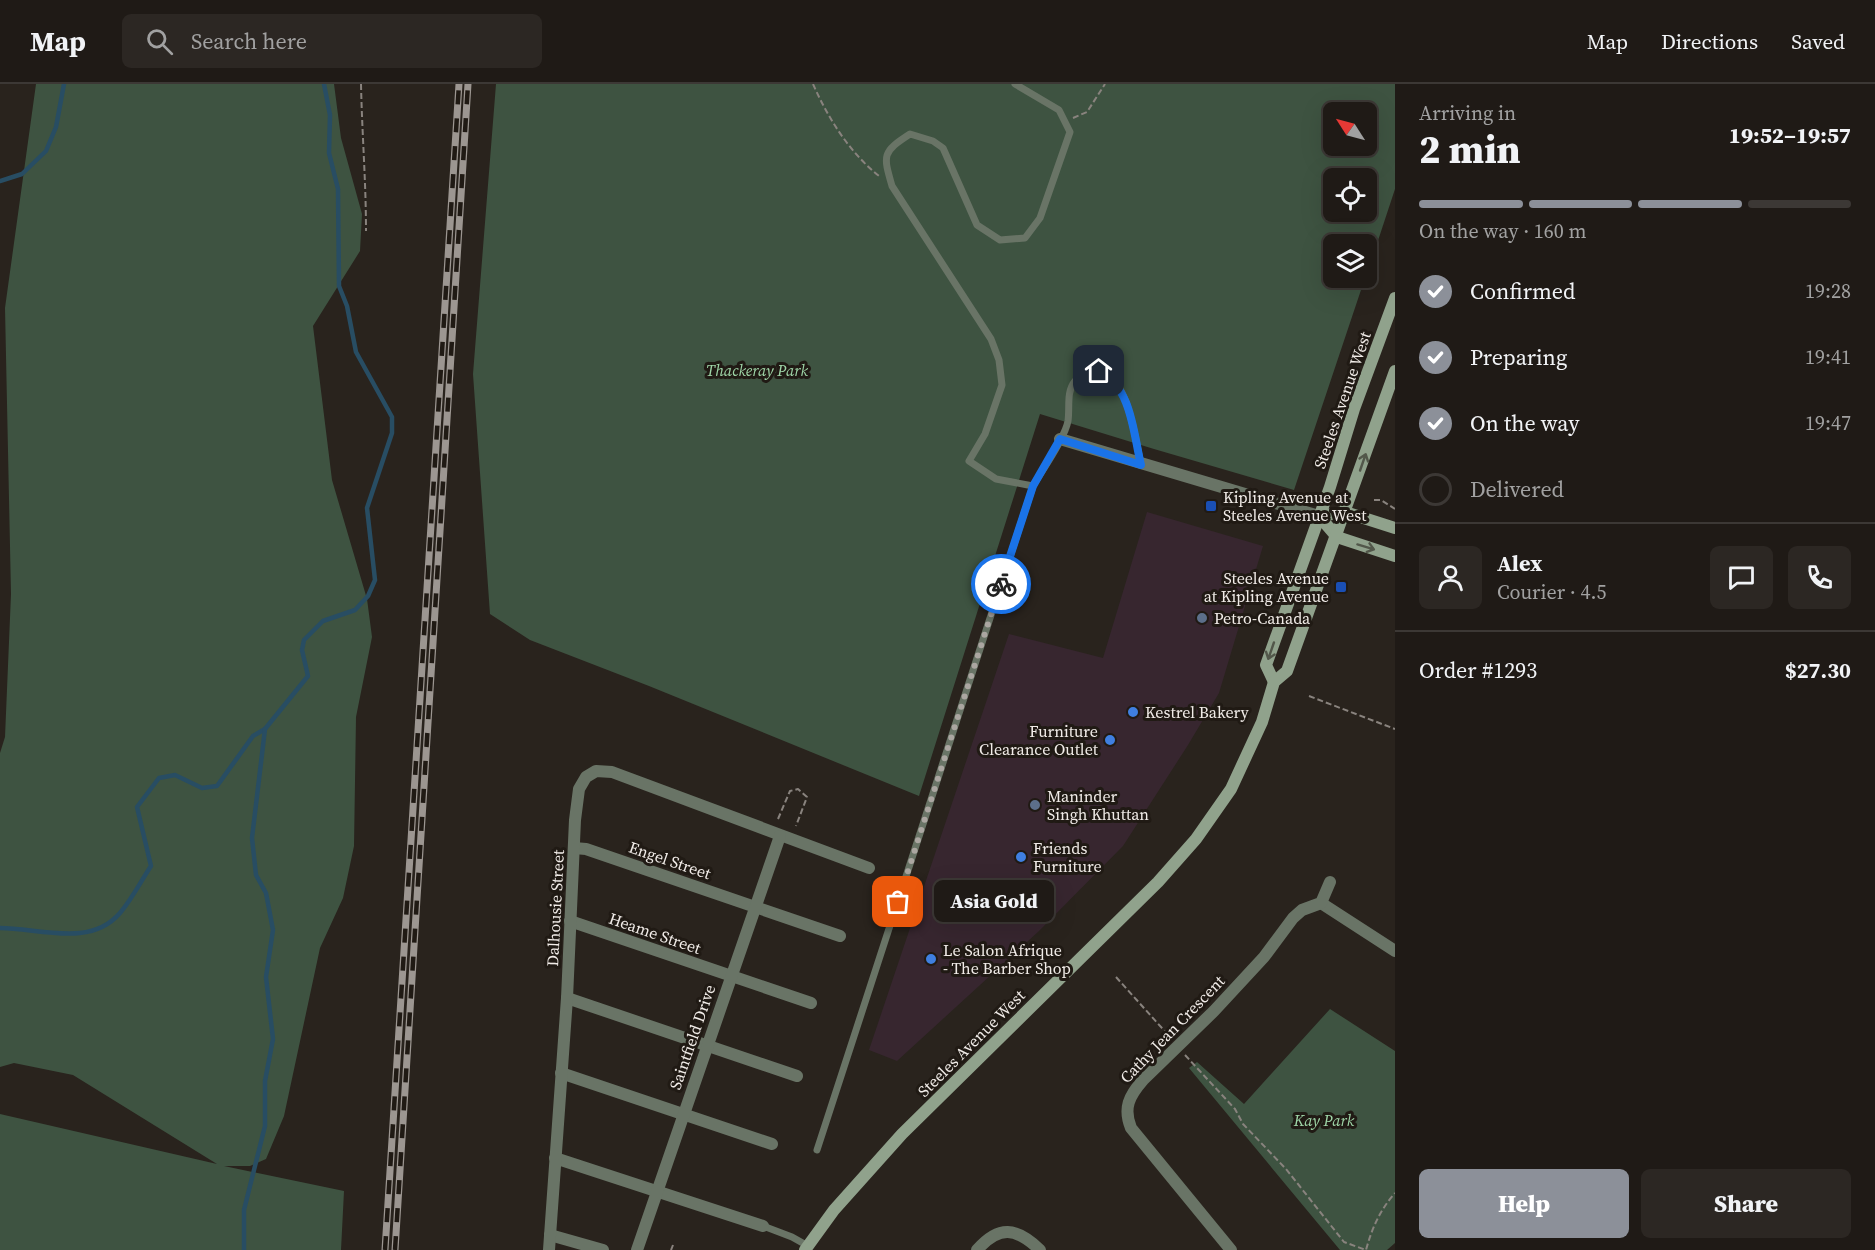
<!DOCTYPE html>
<html lang="en">
<head>
<meta charset="utf-8">
<style>
  body { margin:0; font-family:"Source Serif 4",serif; background:#2c2723; color:#f1f3f6; height:100vh; display:flex; flex-direction:column; font-size:22px; white-space:nowrap }
  * { box-sizing:border-box; margin:0 }
  p { font-size:20px; color:#a1a1a1 }
  .icon { flex:none; width:33px; height:33px; fill:none; stroke:currentColor; stroke-width:2; stroke-linecap:round; stroke-linejoin:round }
  .map { position:relative; flex:1; overflow:hidden }
  .panel { display:flex; flex-direction:column; background:#1f1a16; width:480px }
  .panel>* { flex:none }
  .needle { width:39px; rotate:306deg }
  .tools { position:absolute; left:1323px; top:18px; display:grid; gap:12px }
  .tools a { display:grid; place-items:center; width:54px; height:54px; border-radius:9px; background:#1f1a16; box-shadow:0 6px 24px #0002,0 0 0 2px #3c3835; font-size:30px }
  .pin { position:absolute; display:grid; place-items:center; width:51px; height:51px; color:#fff; margin:-26px; border-radius:12px; box-shadow:0 3px 9px #0006 }
  .courier { position:absolute; display:grid; place-items:center; width:60px; height:60px; margin:-30px; border:4px solid #1a73e8; border-radius:50%; background:#fff; color:#222; box-shadow:0 2px 8px #0007 }
  .bubble { position:absolute; height:42px; border-radius:9px; background:#1f1a16; box-shadow:0 6px 24px #0002,0 0 0 2px #3c3835; font-size:20px; font-weight:800; line-height:42px; text-align:center }
  .headline em { font-style:normal; font-weight:800 }
  .headline div { display:flex; flex-direction:column-reverse }
  .headline { display:flex; align-items:center; justify-content:space-between; height:102px; padding:0 24px }
  h1 { font-size:39px; font-weight:800; line-height:45px }
  .bar { display:grid; grid-template-columns:repeat(4,1fr); gap:9px 6px; align-content:center; height:72px; padding:0 24px }
  .bar i { height:8px; border-radius:4px; background:#3c3835 }
  .bar .active { background:#8c9099 }
  .bar p { grid-column:span 4 }
  .line { display:flex; align-items:center; gap:15px; padding:0 24px; border-top:2px solid #3c3835 }
  .line div { flex:1 }
  .round { display:grid; place-items:center; flex:none; width:63px; height:63px; border-radius:9px; background:#2c2723 }
  ol { padding:0 24px; list-style:none }
  li { display:flex; align-items:center; gap:18px; height:66px }
  li p { margin-inline-start:auto }
  li .icon { padding:6px; border-radius:50%; background:#8c9099; color:#fff; stroke-width:4 }
  li:last-child { color:#a1a1a1 }
  li i { width:33px; height:33px; border:3px solid #3c3835; border-radius:50% }
  .action { display:flex; gap:12px; margin-top:auto; padding:12px 24px }
  .action a { flex:1; height:69px; border-radius:9px; background:#8c9099; color:#fff; font-size:24px; font-weight:800; line-height:69px; text-align:center }
  .action a+a { background:#2c2723; color:#f1f3f6 }
  header { display:flex; align-items:center; gap:36px; box-sizing:border-box; height:84px; padding:0 30px; background:#1f1a16; border-bottom:2px solid #3c3835 }
  header strong { font-size:28px }
  nav { display:flex; gap:33px; margin-inline-start:auto; font-size:21px }
  .search { width:420px; height:54px; background:#2c2723; display:flex; align-items:center; gap:15px; box-sizing:border-box; padding:0 21px; border-radius:9px; color:#a1a1a1; font-size:22px }
  main { display:flex; flex:1; min-height:0 }
  .map>svg:first-child { display:block }
  .commercial { fill:#37262f }
  .green { fill:#3e5341; fill-rule:evenodd }
  .lines { fill:none; stroke-linecap:round; stroke-linejoin:round }
  .stream { stroke:#284d63; stroke-width:4.5 }
  .path { stroke:#89837e; stroke-width:2; stroke-dasharray:6 3; stroke-linecap:butt }
  .service { stroke:#697466; stroke-width:7 }
  .minor { stroke:#697466; stroke-width:12 }
  .secondary { stroke:#90a28c; stroke-width:12 }
  .rail-casing { stroke:#9c9691; stroke-width:7 }
  .rail { stroke:#201a14; stroke-width:4.5; stroke-dasharray:14; stroke-linecap:butt }
  .oneway { stroke:#52574a }
  .done { stroke:#aba6a1; stroke-width:6; stroke-dasharray:0 10.8 }
  .route { stroke:#1a73e8; stroke-width:8 }
  .transit-dot { fill:#1a4fb4; stroke:#201a14; stroke-width:2 }
  .service-dot { fill:#5c6f8a; stroke:#201a14; stroke-width:2 }
  .shop-dot { fill:#3f7fe0; stroke:#201a14; stroke-width:2 }
  .labels { text-anchor:middle; stroke-width:6; stroke-linejoin:round; paint-order:stroke }
  .park-label { font-size:16px; font-style:italic; fill:#9ed5a7; stroke:#201a14 }
  .street-label { font-size:16px; fill:#f1ece8; stroke:#201a14 }
  .poi-label { font-size:16px; fill:#f1ece8; stroke:#201a14; text-anchor:start }
</style>
</head>
<body>
<header>
<strong>Map</strong>
<div class="search"><svg class="icon" aria-label="search" viewBox="0 0 24 24"><circle cx="10" cy="10" r="6"/><path d="M15 15l6 6"/></svg>Search here</div>
<nav><a>Map</a><a>Directions</a><a>Saved</a></nav>
</header>
<main>
<div class="map">
<svg width="1395" height="1166" viewBox="0 0 1395 1166">
  <rect width="100%" height="100%" fill="#29231d"/>
  <!-- commercial -->
  <polygon class="commercial" points="1147,428 1263,462 1219,609 1188,661 1123,762 1039,847 897,977 869,966 1009,550 1103,574"/>
  <!-- green -->
  <g class="green">
    <polygon points="36,0 334,0 341,54 362,130 360,167 313,242 332,396 367,515 372,553 356,633 354,762 343,814 320,864 284,1032 266,1075 250,1082 224,1082 344,1107 341,1166 0,1166 0,1030 217,1080 73,991 14,979 0,983 0,669 5,653 11,510 5,224"/>
    <path d="M 496,0 L 1395,0 L 1395,105 L 1367,190 L 1366,160 L 1334,160 L 1334,194 L 1365,194 L 1294,406 L 1154,365 L 1040,330 L 919,712 L 649,602 L 530,556 L 490,530 L 473,290 ZM 1334,28 L 1366,28 L 1366,62 L 1334,62 ZM 1334,94 L 1366,94 L 1366,128 L 1334,128 Z"/>
    <polygon points="1330,925 1395,967 1395,1159 1387,1166 1340,1166 1189,984 1197,978 1244,1020"/>
  </g>
  <g class="lines">
    <!-- stream -->
    <g class="stream">
      <polyline points="0,97 22,90 46,67 56,43 64,0"/>
      <path d="M 0,844 C 39,844 90,864 120,829 C 132,815 141,797 151,782 L 137,723 L 159,694 L 175,691 L 202,704 L 217,702 L 253,652 L 265,645"/>
      <polyline points="244,1166 244,1126 265,1042 265,997 273,955 266,893 273,846 266,809 256,791 252,754 265,645 308,592 302,566 304,556 323,537 355,526 368,512 375,496 367,424 392,349 392,333 356,268 347,222 339,202 338,105 329,69 330,31 324,0"/>
    </g>
    <!-- path -->
    <g class="path">
      <path d="M 361,0 C 362,49 366,98 366,147"/>
      <path d="M 813,0 C 828,34 849,68 879,92"/>
      <polyline points="1073,34 1087,28 1105,0"/>
      <polyline points="1374,416 1381,416 1395,425"/>
      <polyline points="1309,612 1395,645"/>
      <polyline points="778,735 790,707 798,705 807,713 796,742"/>
      <polyline points="1116,893 1170,953"/>
      <path d="M 1185,971 L 1235,1025 L 1243,1040 L 1286,1085 L 1344,1158 L 1366,1166 C 1372,1144 1380,1126 1395,1109"/>
      <polyline points="671,1166 673,1161"/>
    </g>
    <!-- service -->
    <g class="service">
      <path d="M 1015,0 L 1059,26 L 1070,48 L 1040,134 L 1025,154 L 1000,156 L 977,141 L 943,64 L 933,57 L 910,50 C 882,68 883,71 892,102 L 991,255 L 999,276 L 1002,301 L 985,350 L 969,377 L 996,395 L 1033,402"/>
      <path d="M 817,1066 L 1033,402 C 1043,385 1065,354 1068,337 C 1070,323 1066,308 1075,297 C 1081,290 1088,288 1096,287 C 1127,285 1136,358 1141,381"/>
      <polyline points="763,1142 792,1153 808,1162"/>
    </g>
    <!-- minor -->
    <g class="minor">
      <polyline points="1060,355 1319,432"/>
      <polyline points="574,764 586,765 840,852"/>
      <polyline points="1321,819 1395,867"/>
      <polyline points="570,837 811,919"/>
      <polyline points="567,914 797,992"/>
      <polyline points="561,989 772,1060"/>
      <polyline points="555,1074 763,1142"/>
      <polyline points="550,1151 603,1166"/>
      <polyline points="549,1166 567,914 575,736 579,705 586,693 596,687 612,688 869,784"/>
      <polyline points="637,1166 780,752"/>
      <path d="M 977,1166 C 999,1141 1016,1143 1040,1166"/>
      <path d="M 1231,1166 L 1131,1044 C 1123,1024 1129,1012 1143,996 L 1214,927 L 1264,873 L 1293,834 L 1302,826 L 1321,819 L 1330,798"/>
    </g>
    <!-- secondary -->
    <g class="secondary">
      <polyline points="1319,432 1337,453 1395,472"/>
      <polyline points="1319,432 1345,428 1395,444"/>
      <polyline points="1274,598 1266,581 1330,403 1354,325 1395,214"/>
      <polyline points="805,1166 834,1126 902,1050 1158,798 1196,755 1231,705 1262,638 1274,598 1287,587 1395,287"/>
    </g>
    <!-- rail casing -->
    <g class="rail-casing">
      <g id="rail">
        <polyline points="385,1166 459,0"/>
        <polyline points="395,1166 468,0"/>
      </g>
    </g>
    <!-- rail -->
    <use href="#rail" class="rail"/>
  </g>
  <!-- one-way arrows -->
  <defs><path id="oneway-shaft" d="M-6 0H5M1.5-3L5.5 0L1.5 3" fill="none" stroke-width="1.6" stroke-linecap="round" stroke-linejoin="round" transform="scale(1.5)"/></defs>
  <g class="oneway">
    <use href="#oneway-shaft" transform="translate(1363 378) rotate(-71)"/>
    <use href="#oneway-shaft" transform="translate(1366 463) rotate(17)"/>
    <use href="#oneway-shaft" transform="translate(1271 567) rotate(109)"/>
  </g>
  <g class="lines">
    <!-- done -->
    <polyline class="done" points="898,818 1001,500"/>
    <!-- route -->
    <path class="route" d="M 1001,500 L 1033,402 L 1060,355 L 1141,381 C 1133,348 1132,304 1099,287"/>
  </g>
  <!-- markers -->
  <g class="transit-dot">
    <rect x="1205" y="416" width="12" height="12" rx="3"/>
    <rect x="1335" y="497" width="12" height="12" rx="3"/>
  </g>
  <g class="service-dot">
    <circle cx="1202" cy="534" r="6"/>
    <circle cx="1035" cy="721" r="6"/>
  </g>
  <g class="shop-dot">
    <circle cx="1133" cy="628" r="6"/>
    <circle cx="1110" cy="656" r="6"/>
    <circle cx="1021" cy="773" r="6"/>
    <circle cx="931" cy="875" r="6"/>
  </g>
  <g class="labels">
    <!-- park labels -->
    <g class="park-label">
      <text x="757" y="292">Thackeray Park</text>
      <text x="1324" y="1042">Kay Park</text>
    </g>
    <!-- street labels -->
    <g class="street-label">
      <text transform="translate(1342 316) rotate(-71)" y="6">Steeles Avenue West</text>
      <text transform="translate(670 776) rotate(19)" y="6">Engel Street</text>
      <text transform="translate(555 824) rotate(-87)" y="6">Dalhousie Street</text>
      <text transform="translate(655 849) rotate(19)" y="6">Heame Street</text>
      <text transform="translate(1172 945) rotate(-46)" y="6">Cathy Jean Crescent</text>
      <text transform="translate(692 953) rotate(-71)" y="6">Saintfield Drive</text>
      <text transform="translate(971 959) rotate(-45)" y="6">Steeles Avenue West</text>
    </g>
    <!-- poi labels -->
    <g class="poi-label">
      <text x="1223" y="419">Kipling Avenue at<tspan x="1223" dy="18">Steeles Avenue West</tspan></text>
      <text x="1329" y="500" text-anchor="end">Steeles Avenue<tspan x="1329" dy="18">at Kipling Avenue</tspan></text>
      <text x="1214" y="540">Petro-Canada</text>
      <text x="1145" y="634">Kestrel Bakery</text>
      <text x="1098" y="653" text-anchor="end">Furniture<tspan x="1098" dy="18">Clearance Outlet</tspan></text>
      <text x="1047" y="718">Maninder<tspan x="1047" dy="18">Singh Khuttan</tspan></text>
      <text x="1033" y="770">Friends<tspan x="1033" dy="18">Furniture</tspan></text>
      <text x="943" y="872">Le Salon Afrique<tspan x="943" dy="18">- The Barber Shop</tspan></text>
    </g>
  </g>
</svg>
<div class="tools">
<a><svg class="needle" viewBox="-14 -14 28 28"><path d="M0-13l5 13h-10z" fill="#e53935"/><path d="M0 13l5-13h-10z" fill="#a1a1a1"/></svg></a>
<a><svg class="icon" aria-label="locate" viewBox="0 0 24 24"><circle cx="12" cy="12" r="6"/><path d="M12 2v4M12 18v4M2 12h4M18 12h4"/></svg></a>
<a><svg class="icon" aria-label="layers" viewBox="0 0 24 24"><path d="M12 4l9 5-9 5-9-5zM3 14l9 5 9-5"/></svg></a>
</div>
<div class="pin" style="left:898px;top:818px;background:#ea580c"><svg class="icon" aria-label="bag" viewBox="0 0 24 24"><path d="M5 8h14l-1 12H6zM9 8a3 3 0 0 1 6 0"/></svg></div>
<div class="pin" style="left:1099px;top:287px;background:#1f2937"><svg class="icon" aria-label="home" viewBox="0 0 24 24"><path d="M3 11l9-7 9 7M6 9v11h12V9"/></svg></div>
<div class="courier" style="left:1001px;top:500px"><svg class="icon" aria-label="bike" viewBox="0 0 24 24"><circle cx="6" cy="16" r="4"/><circle cx="18" cy="16" r="4"/><path d="M6 16l4-8h5l3 8M10 8l3 8H6M13 5h3"/></svg></div>
<div class="bubble" style="left:934px;top:796px;width:120px">Asia Gold</div>
</div>
<section class="panel">
<div class="headline"><div><h1>2 min</h1><p>Arriving in</p></div><em>19:52–19:57</em></div>
<div class="bar"><i class="active"></i><i class="active"></i><i class="active"></i><i></i><p>On the way · 160 m</p></div>
<ol>
<li><svg class="icon" aria-label="check" viewBox="0 0 24 24"><path d="M5 12l5 5 9-10"/></svg>Confirmed<p>19:28</p></li>
<li><svg class="icon" aria-label="check" viewBox="0 0 24 24"><path d="M5 12l5 5 9-10"/></svg>Preparing<p>19:41</p></li>
<li><svg class="icon" aria-label="check" viewBox="0 0 24 24"><path d="M5 12l5 5 9-10"/></svg>On the way<p>19:47</p></li>
<li><i></i>Delivered</li>
</ol>
<div class="line" style="height:108px"><a class="round"><svg class="icon" aria-label="person" viewBox="0 0 24 24"><circle cx="12" cy="8" r="4"/><path d="M4 21q1-7 8-7t8 7"/></svg></a><div><b>Alex</b><p>Courier · 4.5</p></div><a class="round"><svg class="icon" aria-label="chat" viewBox="0 0 24 24"><path d="M4 5h16v11H9l-5 4z"/></svg></a><a class="round"><svg class="icon" aria-label="phone" viewBox="0 0 24 24"><path d="M5 4h4l2 5-3 2q2 4 5 5l2-3 5 2v4C11 20 4 13 5 4z"/></svg></a></div>
<div class="line" style="height:78px"><div>Order #1293</div><b>$27.30</b></div>
<div class="action"><a>Help</a><a>Share</a></div>
</section>
</main>
</body>
</html>
